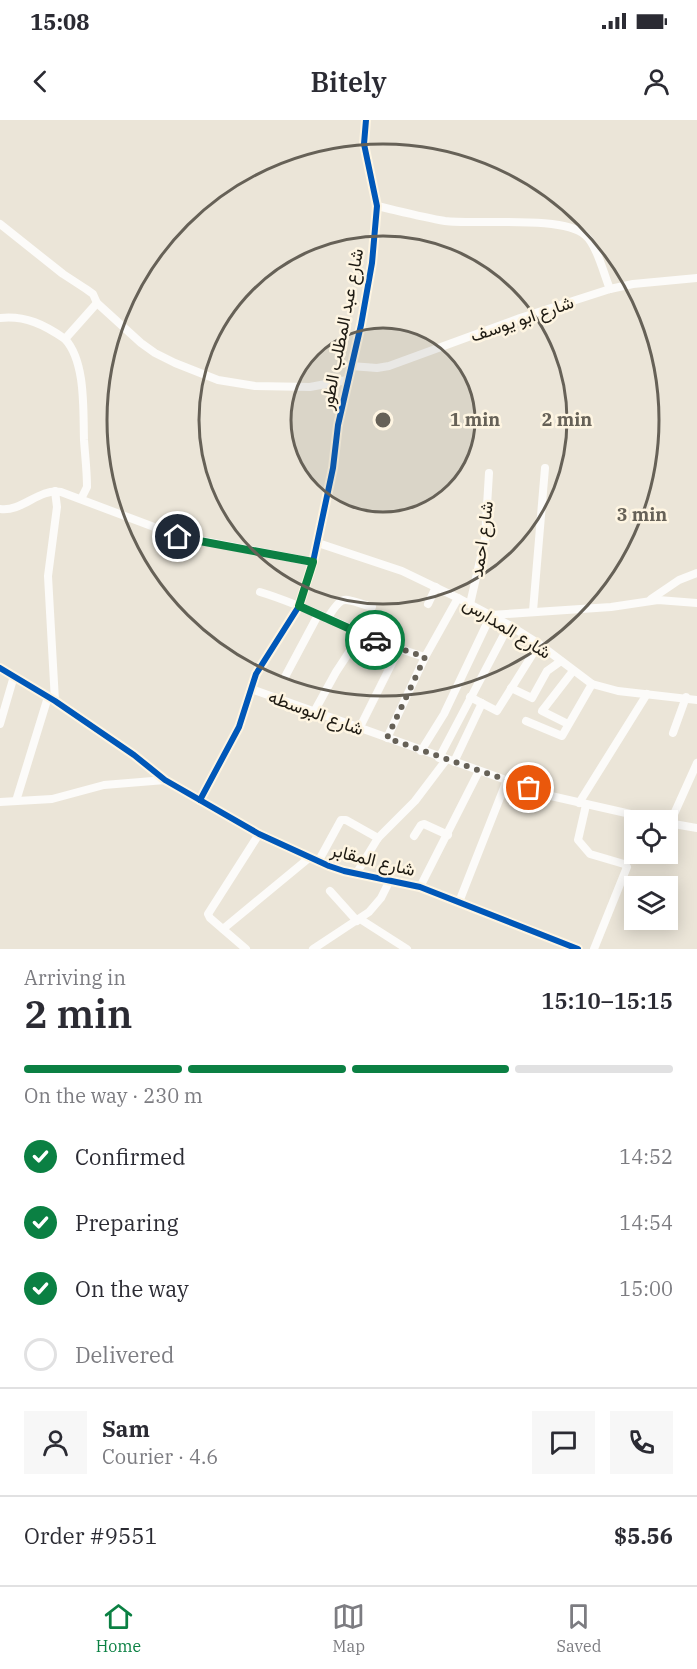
<!DOCTYPE html>
<html lang="en">
<head>
<meta charset="utf-8">
<style>
  body { margin:0; font-family:"IBM Plex Serif",Vazirmatn,serif; background:#f7f7f7; color:#2b2b33; height:100vh; display:flex; flex-direction:column; font-size:22px; white-space:nowrap }
  * { box-sizing:border-box; margin:0 }
  p { font-size:20px; color:#7c7c81 }
  .icon { flex:none; width:33px; height:33px; fill:none; stroke:currentColor; stroke-width:2; stroke-linecap:round; stroke-linejoin:round }
  .map { position:relative; height:829px; overflow:hidden }
  .drawer { display:flex; flex-direction:column; background:#fff; flex:1 }
  .drawer>* { flex:none }
  .buttons { position:absolute; left:624px; top:690px; display:grid; gap:12px }
  .buttons a { display:grid; place-items:center; width:54px; height:54px; border-radius:0px; background:#fff; box-shadow:0 3px 15px #0003; font-size:30px }
  .pin { position:absolute; display:grid; place-items:center; width:51px; height:51px; color:#fff; margin:-26px; border:3px solid #fff; border-radius:50%; box-shadow:0 2px 6px #0007 }
  .courier { position:absolute; display:grid; place-items:center; width:60px; height:60px; margin:-30px; border:4px solid #0b8043; border-radius:50%; background:#fff; color:#222; box-shadow:0 2px 8px #0007 }
  .head em { font-style:normal; font-weight:600 }
  .head div { display:flex; flex-direction:column-reverse }
  .head { display:flex; align-items:center; justify-content:space-between; height:102px; padding:0 24px }
  h1 { font-size:39px; font-weight:600; line-height:45px }
  .bar { display:grid; grid-template-columns:repeat(4,1fr); gap:9px 6px; align-content:center; height:72px; padding:0 24px }
  .bar i { height:8px; border-radius:4px; background:#e1e1e2 }
  .bar .on { background:#0b8043 }
  .bar p { grid-column:span 4 }
  .line { display:flex; align-items:center; gap:15px; padding:0 24px; border-top:2px solid #e1e1e2 }
  .line div { flex:1 }
  .round { display:grid; place-items:center; flex:none; width:63px; height:63px; border-radius:0px; background:#f7f7f7 }
  ol { padding:0 24px; list-style:none }
  li { display:flex; align-items:center; gap:18px; height:66px }
  li p { margin-inline-start:auto }
  li .icon { padding:6px; border-radius:50%; background:#0b8043; color:#fff; stroke-width:4 }
  li:last-child { color:#7c7c81 }
  li i { width:33px; height:33px; border:3px solid #e1e1e2; border-radius:50% }
  .status { display:flex; justify-content:space-between; align-items:center; height:42px; padding:0 30px; background:#fff; direction:ltr }
  .status svg { height:16px; fill:currentColor }
  header { display:flex; justify-content:space-between; align-items:center; height:78px; padding:0 24px; background:#fff; font-size:27px; font-weight:600 }
  .tab-bar { display:flex; justify-content:space-around; align-items:center; height:84px; border-top:2px solid #e1e1e2; background:#fff; font-size:16px; color:#7c7c81 }
  .tab-bar a { display:grid; justify-items:center; gap:3px }
  .tab-bar .on { color:#0b8043 }
  .map>svg:first-child { display:block }
  .lines { fill:none; stroke-linecap:round; stroke-linejoin:round }
  .minor { stroke:#fcfbf9; stroke-width:8 }
  .cycleway-casing { stroke:#fef5e2; stroke-width:10 }
  .cycleway { stroke:#0057b8; stroke-width:6 }
  .done { stroke:#666157; stroke-width:6; stroke-dasharray:0 10.8 }
  .route { stroke:#0b8043; stroke-width:8 }
  .ring { fill:none; stroke:#666157; stroke-width:3 }
  .labels { text-anchor:middle; stroke-width:5; stroke-linejoin:round; paint-order:stroke }
  .street-label { font-size:18px; fill:#1e1a12; stroke:#fef5e2 }
  .centre { fill:#666157; stroke:#fef5e2; stroke-width:3 }
  .ring-label { font-size:18px; text-anchor:middle; font-weight:bold; fill:#666157; stroke:#fef5e2; stroke-width:5; stroke-linejoin:round; paint-order:stroke }
</style>
</head>
<body>
<div class="status"><b>15:08</b><svg viewBox="0 0 49 12"><path d="M0 12V9h3v3zM5 12V6h3v6zM10 12V3h3v9zM15 12V0h3v12zM26 1h20v11H26zM47 4h2v5h-2z"/></svg></div>
<header><svg class="icon" aria-label="back" viewBox="0 0 24 24"><path d="M15 5l-7 7 7 7"/></svg>Bitely<svg class="icon" aria-label="person" viewBox="0 0 24 24"><circle cx="12" cy="8" r="4"/><path d="M4 21q1-7 8-7t8 7"/></svg></header>
<div class="map">
<svg width="697" height="829" viewBox="0 0 697 829">
  <rect width="100%" height="100%" fill="#ebe5d8"/>
  <g class="lines">
    <!-- minor -->
    <g class="minor">
      <path d="M 377,86 C 399,91 422,97 445,101 C 477,105 563,95 585,115 C 597,125 604,155 610,169"/>
      <polyline points="0,104 63,154 86,169 93,174 97,183 141,223 155,233 175,243 218,260 255,266 310,267 347,260"/>
      <path d="M 0,198 C 25,195 45,205 65,219 L 97,183"/>
      <path d="M 65,219 C 86,242 83,290 84,320 C 85,335 87,351 87,367 L 81,379"/>
      <polyline points="351,246 377,248 389,246 520,198 610,169 633,164 697,158"/>
      <path d="M 0,389 C 23,392 38,368 61,372 L 178,416 L 313,442"/>
      <polyline points="318,423 402,451 458,478 509,505 539,524 592,564 618,571 697,580"/>
      <path d="M 260,472 C 317,489 367,520 425,537"/>
      <polyline points="651,479 679,460 697,453"/>
      <polyline points="428,484 436,467"/>
      <polyline points="470,484 485,419 489,353"/>
      <polyline points="533,491 545,348"/>
      <path d="M 327,499 C 344,472 343,479 372,487"/>
      <polyline points="0,548 55,581 134,635 165,660 259,714 329,746 344,751 420,767 578,829"/>
      <polyline points="286,555 318,495"/>
      <polyline points="511,568 532,578 547,551 561,541"/>
      <polyline points="251,569 551,676 657,700"/>
      <polyline points="470,577 497,591 539,524"/>
      <polyline points="55,581 48,456 57,387 55,371"/>
      <polyline points="314,592 336,552 361,514"/>
      <polyline points="526,601 562,616 592,564"/>
      <polyline points="0,604 14,556"/>
      <polyline points="568,604 542,591 573,551"/>
      <polyline points="359,609 399,529"/>
      <polyline points="673,613 686,577"/>
      <polyline points="387,618 425,537 458,478"/>
      <polyline points="421,631 444,594 491,495 611,487 658,480 697,483"/>
      <polyline points="439,638 509,505"/>
      <polyline points="454,642 482,583"/>
      <polyline points="200,680 239,607 256,554 299,486 313,442 333,348 338,305 361,205 372,143 377,86 364,24 366,0"/>
      <polyline points="16,681 48,577"/>
      <polyline points="0,682 52,679 104,665 165,660"/>
      <polyline points="579,683 647,574"/>
      <polyline points="586,685 578,720 590,734 624,744 627,747 594,829"/>
      <polyline points="668,703 697,708"/>
      <polyline points="670,703 697,643"/>
      <polyline points="414,716 421,705 424,704 448,715"/>
      <polyline points="318,742 341,700 346,700 378,718"/>
      <polyline points="356,754 378,718 415,681 446,640"/>
      <polyline points="420,767 479,651"/>
      <polyline points="330,771 357,801"/>
      <polyline points="459,782 507,660"/>
      <polyline points="360,799 407,829"/>
      <polyline points="223,809 309,738"/>
      <polyline points="246,829 210,798 208,794 259,714"/>
      <polyline points="313,829 369,792 381,778 390,760"/>
    </g>
    <!-- cycleway casing -->
    <g class="cycleway-casing">
      <g id="cycleway">
        <polyline points="0,548 55,581 134,635 165,660 259,714 329,746 344,751 420,767 578,829"/>
        <polyline points="200,680 239,607 256,554 299,486 313,442 333,348 338,305 361,205 372,143 377,86 364,24 366,0"/>
      </g>
    </g>
    <!-- cycleway -->
    <use href="#cycleway" class="cycleway"/>
  </g>
  <g class="lines">
    <!-- done -->
    <polyline class="done" points="375,520 425,537 387,618 529,668"/>
    <!-- route -->
    <polyline class="route" points="178,417 313,442 299,486 375,520"/>
  </g>
  <!-- distance rings -->
  <circle cx="383" cy="300" r="92" fill="#666157" fill-opacity=".12"/>
  <g class="ring">
    <circle cx="383" cy="300" r="92"/>
    <circle cx="383" cy="300" r="184"/>
    <circle cx="383" cy="300" r="276"/>
  </g>
  <g class="labels">
    <!-- street labels -->
    <g class="street-label">
      <text transform="translate(522 199) rotate(-19)" y="6">شارع ابو يوسف</text>
      <text transform="translate(342 209) rotate(-79)" y="6">شارع عبد المطلب الطور</text>
      <text transform="translate(482 419) rotate(-82)" y="6">شارع احمد</text>
      <text transform="translate(507 508) rotate(32)" y="6">شارع المدارس</text>
      <text transform="translate(316 593) rotate(20)" y="6">شارع البوسطه</text>
      <text transform="translate(373 740) rotate(14)" y="6">شارع المقابر</text>
    </g>
  </g>
  <circle cx="383" cy="300" r="9" class="centre"/>
  <g class="ring-label">
    <text x="475" y="306">1 min</text>
    <text x="567" y="306">2 min</text>
    <text x="642" y="401">3 min</text>
  </g>
</svg>
<div class="buttons">
<a><svg class="icon" aria-label="locate" viewBox="0 0 24 24"><circle cx="12" cy="12" r="6"/><path d="M12 2v4M12 18v4M2 12h4M18 12h4"/></svg></a>
<a><svg class="icon" aria-label="layers" viewBox="0 0 24 24"><path d="M12 4l9 5-9 5-9-5zM3 14l9 5 9-5"/></svg></a>
</div>
<div class="pin" style="left:529px;top:668px;background:#ea580c"><svg class="icon" aria-label="bag" viewBox="0 0 24 24"><path d="M5 8h14l-1 12H6zM9 8a3 3 0 0 1 6 0"/></svg></div>
<div class="pin" style="left:178px;top:417px;background:#1f2937"><svg class="icon" aria-label="home" viewBox="0 0 24 24"><path d="M3 11l9-7 9 7M6 9v11h12V9"/></svg></div>
<div class="courier" style="left:375px;top:520px"><svg class="icon" aria-label="car" viewBox="0 0 24 24"><path d="M5 17H2v-5l4-1 3-4h7l3 4 3 1v5h-3M9 17h6M6 11h13"/><circle cx="7" cy="17" r="2"/><circle cx="17" cy="17" r="2"/></svg></div>
</div>
<section class="drawer">
<div class="head"><div><h1>2 min</h1><p>Arriving in</p></div><em>15:10–15:15</em></div>
<div class="bar"><i class="on"></i><i class="on"></i><i class="on"></i><i></i><p>On the way · 230 m</p></div>
<ol>
<li><svg class="icon" aria-label="check" viewBox="0 0 24 24"><path d="M5 12l5 5 9-10"/></svg>Confirmed<p>14:52</p></li>
<li><svg class="icon" aria-label="check" viewBox="0 0 24 24"><path d="M5 12l5 5 9-10"/></svg>Preparing<p>14:54</p></li>
<li><svg class="icon" aria-label="check" viewBox="0 0 24 24"><path d="M5 12l5 5 9-10"/></svg>On the way<p>15:00</p></li>
<li><i></i>Delivered</li>
</ol>
<div class="line" style="height:108px"><a class="round"><svg class="icon" aria-label="person" viewBox="0 0 24 24"><circle cx="12" cy="8" r="4"/><path d="M4 21q1-7 8-7t8 7"/></svg></a><div><b>Sam</b><p>Courier · 4.6</p></div><a class="round"><svg class="icon" aria-label="chat" viewBox="0 0 24 24"><path d="M4 5h16v11H9l-5 4z"/></svg></a><a class="round"><svg class="icon" aria-label="phone" viewBox="0 0 24 24"><path d="M5 4h4l2 5-3 2q2 4 5 5l2-3 5 2v4C11 20 4 13 5 4z"/></svg></a></div>
<div class="line" style="height:78px"><div>Order #9551</div><b>$5.56</b></div>
</section>
<nav class="tab-bar">
<a class="on"><svg class="icon" aria-label="home" viewBox="0 0 24 24"><path d="M3 11l9-7 9 7M6 9v11h12V9"/></svg>Home</a>
<a><svg class="icon" aria-label="map" viewBox="0 0 24 24"><path d="M3 6l6-2 6 2 6-2v14l-6 2-6-2-6 2zM9 4v14M15 6v14"/></svg>Map</a>
<a><svg class="icon" aria-label="saved" viewBox="0 0 24 24"><path d="M7 4h10v16l-5-4-5 4z"/></svg>Saved</a>
</nav>
</body>
</html>
